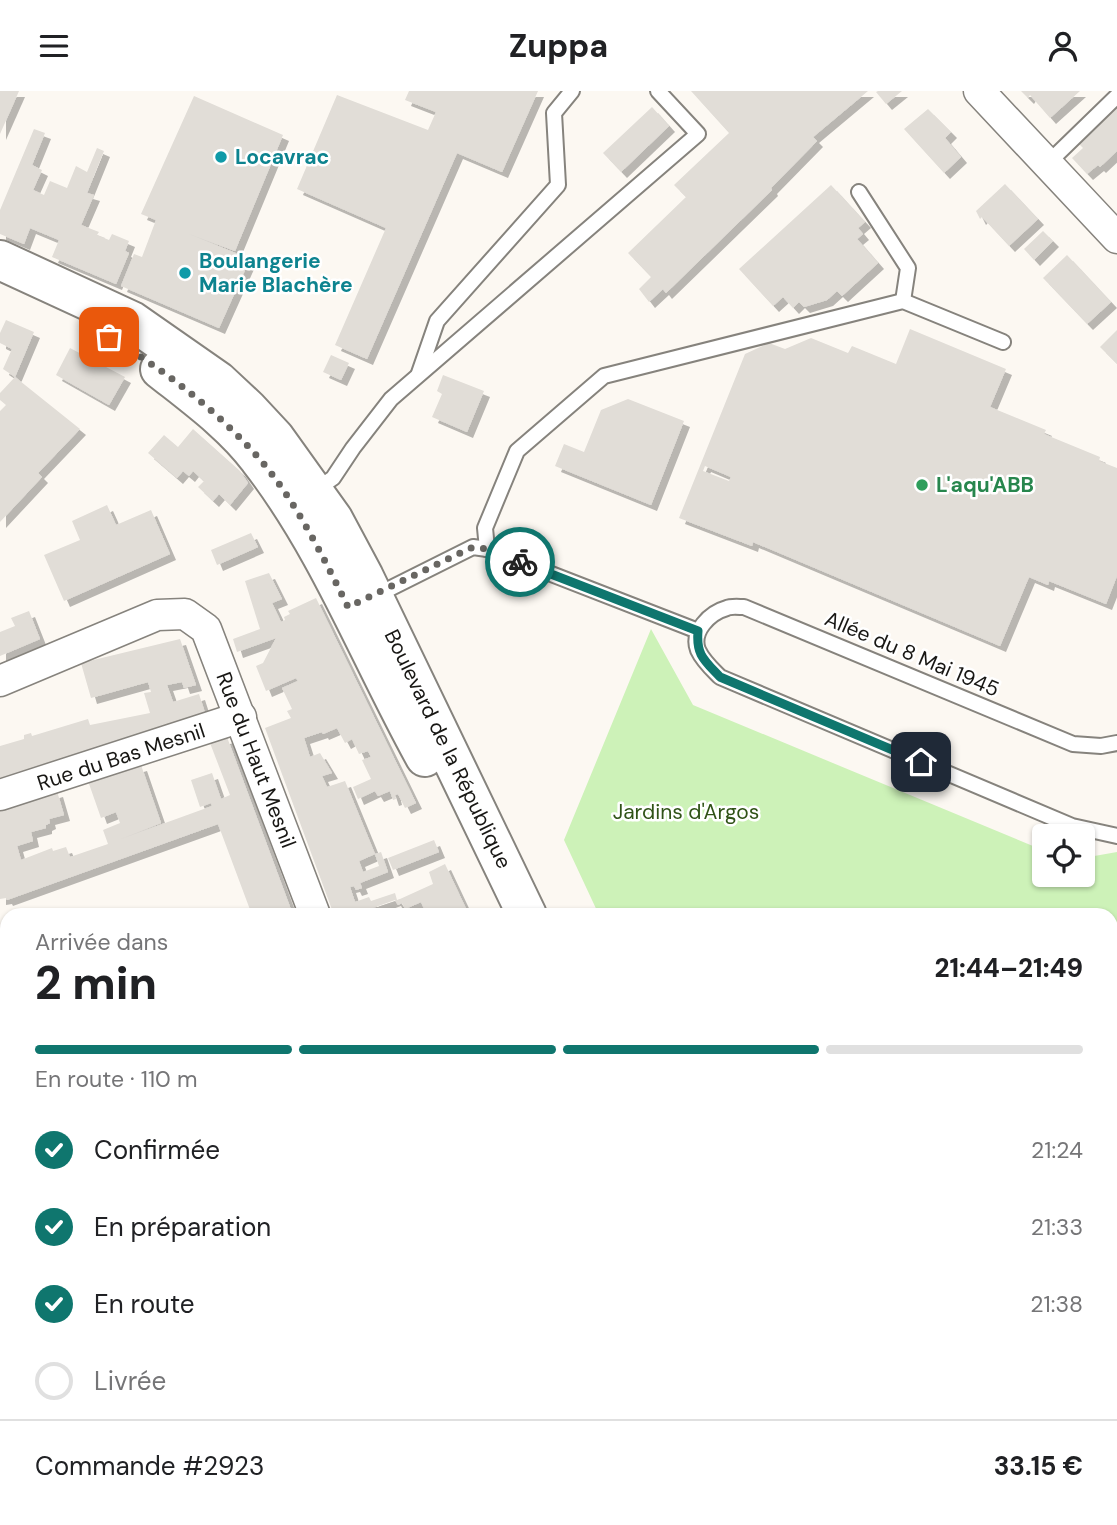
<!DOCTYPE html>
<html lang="fr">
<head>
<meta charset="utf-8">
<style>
  body { margin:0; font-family:"DM Sans",sans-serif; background:#f2f2f2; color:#202124; height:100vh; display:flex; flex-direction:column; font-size:26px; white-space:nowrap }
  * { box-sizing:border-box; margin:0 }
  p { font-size:23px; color:#757577 }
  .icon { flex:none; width:38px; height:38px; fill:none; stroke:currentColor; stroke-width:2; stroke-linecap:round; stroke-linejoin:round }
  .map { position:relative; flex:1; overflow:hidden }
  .side { position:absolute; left:0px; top:817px; width:1118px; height:618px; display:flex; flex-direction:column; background:#fff; border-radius:21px 21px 0 0; box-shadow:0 2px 5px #0004 }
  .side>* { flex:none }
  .fabs { position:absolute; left:1032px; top:733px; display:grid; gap:14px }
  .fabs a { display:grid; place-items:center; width:63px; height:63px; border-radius:7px; background:#fff; box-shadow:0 2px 5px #0004; font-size:35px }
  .pin { position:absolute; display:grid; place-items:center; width:60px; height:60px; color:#fff; margin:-30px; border-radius:14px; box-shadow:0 4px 10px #0006 }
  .courier { position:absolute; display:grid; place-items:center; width:70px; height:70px; margin:-35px; border:5px solid #0f766e; border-radius:50%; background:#fff; color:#222; box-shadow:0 2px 9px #0007 }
  .head em { font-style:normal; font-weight:800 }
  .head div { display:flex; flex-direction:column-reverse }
  .head { display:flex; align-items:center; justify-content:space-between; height:119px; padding:0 35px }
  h1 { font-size:46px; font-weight:800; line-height:52px }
  .bar { display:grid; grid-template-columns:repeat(4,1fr); gap:10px 7px; align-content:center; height:84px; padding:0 35px }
  .bar i { height:9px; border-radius:5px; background:#e0e0e0 }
  .bar .on { background:#0f766e }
  .bar p { grid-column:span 4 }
  .line { display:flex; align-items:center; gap:18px; padding:0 35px; border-top:2px solid #e0e0e0 }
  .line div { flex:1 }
  ol { padding:0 35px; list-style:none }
  li { display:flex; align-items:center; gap:21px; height:77px }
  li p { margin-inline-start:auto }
  li .icon { padding:7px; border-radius:50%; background:#0f766e; color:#fff; stroke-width:4 }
  li:last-child { color:#757577 }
  li i { width:38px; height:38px; border:4px solid #e0e0e0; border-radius:50% }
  header { display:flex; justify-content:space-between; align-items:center; height:91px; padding:0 35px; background:#fff; font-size:32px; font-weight:800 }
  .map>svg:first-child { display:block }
  .green { fill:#cdf2b8 }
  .building { fill:#e1ddd7; fill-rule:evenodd; filter:url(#shadow) }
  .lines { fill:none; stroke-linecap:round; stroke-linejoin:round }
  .lane-casing { stroke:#86837d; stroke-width:18 }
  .street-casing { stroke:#86837d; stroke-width:33 }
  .secondary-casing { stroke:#86837d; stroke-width:42 }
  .primary-casing { stroke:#86837d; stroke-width:42 }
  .lane { stroke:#fff; stroke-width:14 }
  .street { stroke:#fff; stroke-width:30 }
  .secondary { stroke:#fff; stroke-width:38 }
  .primary { stroke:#fff; stroke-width:38 }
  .done { stroke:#686662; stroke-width:7; stroke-dasharray:0 12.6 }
  .route { stroke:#0f766e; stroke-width:9 }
  .culture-dot { fill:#0f9aa8; stroke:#fff; stroke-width:2.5 }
  .leisure-dot { fill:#2e9e5b; stroke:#fff; stroke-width:2.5 }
  .labels { text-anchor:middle; stroke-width:5; stroke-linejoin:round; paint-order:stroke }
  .culture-label { font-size:21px; font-weight:bold; fill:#0d838f; stroke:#fff; text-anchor:start }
  .leisure-label { font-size:21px; font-weight:bold; fill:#27864d; stroke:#fff; text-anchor:start }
  .street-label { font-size:21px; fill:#181714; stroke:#fff }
  .park-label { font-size:21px; fill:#305317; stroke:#fff }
</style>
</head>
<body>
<header><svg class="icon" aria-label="menu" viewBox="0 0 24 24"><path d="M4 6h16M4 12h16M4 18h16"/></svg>Zuppa<svg class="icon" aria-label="person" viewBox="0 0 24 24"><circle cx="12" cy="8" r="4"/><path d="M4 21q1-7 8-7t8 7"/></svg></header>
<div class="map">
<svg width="1117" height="1434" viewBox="0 0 1117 1434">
  <defs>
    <filter id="shadow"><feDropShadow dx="6" dy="6" stdDeviation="0" flood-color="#0004"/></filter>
  </defs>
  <rect width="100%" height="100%" fill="#fcf8f2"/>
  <!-- green -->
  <polygon class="green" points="651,538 693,614 1045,760 1045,784 1083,784 1083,767 1117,761 1117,1097 1111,1099 1111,824 599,824 564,749"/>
  <!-- building -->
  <g class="building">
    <polygon points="0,0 19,0 0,43"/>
    <polygon points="409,0 538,0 502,81 457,62 367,268 335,254 386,137 297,98 337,4 428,39 436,21 405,9"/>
    <polygon points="691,0 868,0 813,46 817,50 771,97 772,99 666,202 663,198 649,211 639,198 651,186 628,162 686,106 674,94 729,42"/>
    <polygon points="878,0 902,0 886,13 876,1"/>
    <polygon points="1021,0 1080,0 1050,27 1030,4 1028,7"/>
    <polygon points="194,5 283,44 235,160 189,143 250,168 219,237 121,195 134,163 142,166 156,129 141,123"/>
    <polygon points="652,16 669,35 621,81 603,62"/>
    <polygon points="1117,17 1117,60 1100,76 1098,74 1087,83 1072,67 1083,57 1079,53"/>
    <polygon points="928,18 951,41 945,47 961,66 944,82 904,38"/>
    <polygon points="34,38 45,42 32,74 42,79 33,99 44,104 50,90 67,97 76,75 87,81 97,57 104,60 87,102 94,104 81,134 99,141 97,144 109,149 112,143 129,150 125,160 129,162 116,193 52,166 59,149 30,137 24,153 0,143 0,119"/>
    <polygon points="1005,93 1038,128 1009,155 982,126 980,128 976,120"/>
    <polygon points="831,94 865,131 858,137 863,143 857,148 878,172 842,205 837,200 827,209 804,216 799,211 793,217 783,206 773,215 739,178"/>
    <polygon points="1043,140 1053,150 1034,169 1024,158"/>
    <polygon points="1067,164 1111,211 1087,233 1043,187"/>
    <polygon points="6,229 34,241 15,286 3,278 12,258 0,252 0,242"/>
    <path d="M 910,238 L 1006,278 L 990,316 L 1046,339 L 1044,343 L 1100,366 L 1099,370 L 1117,377 L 1117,485 L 1106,513 L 1049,490 L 1048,494 L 1029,486 L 1000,555 L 753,451 L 752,455 L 679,427 L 745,263 L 769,252 L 785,258 L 811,247 L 848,262 L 852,255 L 896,273 ZM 705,375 L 731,386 L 729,390 L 703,380 Z"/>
    <polygon points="1117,239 1117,273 1100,256"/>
    <polygon points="70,257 125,286 109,314 56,284"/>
    <polygon points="331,264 349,272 341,289 323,281"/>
    <polygon points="443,284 484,300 467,341 432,326 442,303 437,300"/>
    <polygon points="15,286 80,338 38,382 42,386 0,431 0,320 6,314 0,309 0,302"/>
    <polygon points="628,308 684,330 651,414 555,375 564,353 584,361 601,319"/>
    <polygon points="193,338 240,380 248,392 230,414 219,403 213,410 198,396 204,390 193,380 189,385 183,380 177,387 148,362 164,344 178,356"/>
    <polygon points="107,414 116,434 151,419 170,463 64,510 44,464 80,449 72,430"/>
    <polygon points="251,442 258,456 217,474 211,459"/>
    <polygon points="269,482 282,508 272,512 281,531 285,529 284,526 290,523 288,520 316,507 416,712 405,717 398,703 395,704 396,708 393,709 390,700 378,705 375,700 358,708 353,696 371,688 362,669 371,666 368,660 359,663 352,648 345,652 337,637 323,643 322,641 304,647 310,666 320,662 332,682 322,685 327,696 345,690 375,763 359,770 363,781 379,775 375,763 381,761 388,781 360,792 362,797 356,799 354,795 350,796 355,811 369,806 371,810 395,802 397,809 400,808 433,793 429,781 445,773 469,824 427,824 421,811 405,818 402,812 398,814 395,809 359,822 360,824 334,824 265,637 291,627 287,620 292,618 282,597 298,590 296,587 266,600 256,575 263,572 276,547 237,561 233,548 260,538 245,490"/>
    <polygon points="29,520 40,548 0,565 0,541 15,535 11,527"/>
    <polygon points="180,548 196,594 184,597 182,591 167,594 173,611 199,603 207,628 0,692 0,655 24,648 24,644 31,642 32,645 88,628 90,634 150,622 144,602 151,601 148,591 91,607 81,572"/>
    <polygon points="227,646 293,824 252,824 218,733 7,809 6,807 0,808 0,717 57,700 64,724 49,728 50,732 46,734 46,737 31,741 33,750 17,755 21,769 52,757 53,760 66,756 70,766 108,753 103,739 120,732 116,721 101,727 88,690 141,674 161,732 121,748 212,715 211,712 200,716 191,689 212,682 221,708 230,704 210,652"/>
    <polygon points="434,749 439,761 393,779 388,767"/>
    <polygon points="7,841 7,882 6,882 0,861 0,843"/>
    <polygon points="7,911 7,944 0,945 0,913"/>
    <polygon points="0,1088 7,1091 7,1204 0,1204"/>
    <polygon points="1111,1195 1117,1201 1117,1263 1113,1260 1111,1261"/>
    <polygon points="7,1393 7,1428 18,1428 20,1434 0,1434 0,1395"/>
    <polygon points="1111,1411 1117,1414 1117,1434 1063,1434 1066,1428 1111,1428"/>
    <polygon points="26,1428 157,1428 142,1434 28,1434"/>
    <polygon points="305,1428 470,1428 471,1434 293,1434"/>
    <polygon points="816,1428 846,1428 855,1432 858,1428 872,1428 866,1434 821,1434"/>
  </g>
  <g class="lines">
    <!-- lane casing -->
    <g class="lane-casing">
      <g id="lane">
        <polyline points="1047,73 1117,5"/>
        <polyline points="859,101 908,177 903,210"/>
        <polyline points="419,282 437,230 558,94 554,22 572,0"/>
        <polyline points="316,399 333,387 353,357 391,308 698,43 658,0"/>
        <polyline points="487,458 485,437 517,360 604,285 903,210 1003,251"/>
        <polyline points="375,505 473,456 487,458 698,540"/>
        <path d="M 1117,652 L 1101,655 L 1073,653 L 744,516 C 739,516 731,515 727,517 C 709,522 691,541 698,559 C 703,570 712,578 720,586 L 1072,735 L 1117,745"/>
        <polyline points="0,1071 7,1073"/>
        <polyline points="0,1304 7,1302"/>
      </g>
    </g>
    <!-- street casing -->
    <g class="street-casing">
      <g id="street">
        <polyline points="979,0 1117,147"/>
        <polyline points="0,590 157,524 185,523 206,538 315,824"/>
        <polyline points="0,704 241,626"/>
        <polyline points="0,977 7,970"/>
        <polyline points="0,1224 7,1224"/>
        <polyline points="182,1428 184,1434"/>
      </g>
    </g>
    <!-- secondary casing -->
    <g class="secondary-casing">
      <g id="secondary">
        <polyline points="1111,1119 1117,1117"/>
        <polyline points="222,1434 235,1428"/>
      </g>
    </g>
    <!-- primary casing -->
    <g class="primary-casing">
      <g id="primary">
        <polyline points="0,169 132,230 218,290 248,318 275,347 333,428 364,486 527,824"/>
        <path d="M 160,278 C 194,305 233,333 259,368 C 329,458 370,567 425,666"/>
        <polyline points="669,1428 674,1434"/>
        <polyline points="720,1428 721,1434"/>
        <polyline points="562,1434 564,1428"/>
        <polyline points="601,1434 602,1428"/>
      </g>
    </g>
    <!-- lane -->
    <use href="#lane" class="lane"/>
    <!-- street -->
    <use href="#street" class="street"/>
    <!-- secondary -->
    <use href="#secondary" class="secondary"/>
    <!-- primary -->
    <use href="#primary" class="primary"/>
  </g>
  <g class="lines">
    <!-- done -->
    <path class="done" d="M 109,246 C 163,278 214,317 256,364 C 292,403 324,467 348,516 L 473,456 L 488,458 L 520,471"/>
    <!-- route -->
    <path class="route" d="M 520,471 L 698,540 C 696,564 704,569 720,586 L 921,671"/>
  </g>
  <!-- markers -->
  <g class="culture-dot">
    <circle cx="221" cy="66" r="7"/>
    <circle cx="185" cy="182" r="7"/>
  </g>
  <circle class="leisure-dot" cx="922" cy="394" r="7"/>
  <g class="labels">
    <!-- culture labels -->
    <g class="culture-label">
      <text x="235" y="73">Locavrac</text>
      <text x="199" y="177">Boulangerie<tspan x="199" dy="24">Marie Blachère</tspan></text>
    </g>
    <!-- leisure labels -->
    <g class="leisure-label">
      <text x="936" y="401">L'aqu'ABB</text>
    </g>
    <!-- street labels -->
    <g class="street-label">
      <text transform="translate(912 563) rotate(23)" y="7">Allée du 8 Mai 1945</text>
      <text transform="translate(448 658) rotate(64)" y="7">Boulevard de la République</text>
      <text transform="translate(121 666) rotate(-18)" y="7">Rue du Bas Mesnil</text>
      <text transform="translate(256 669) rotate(69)" y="7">Rue du Haut Mesnil</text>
    </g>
    <!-- park labels -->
    <g class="park-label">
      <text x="686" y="728">Jardins d'Argos</text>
    </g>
  </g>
</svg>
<div class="fabs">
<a><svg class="icon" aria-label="locate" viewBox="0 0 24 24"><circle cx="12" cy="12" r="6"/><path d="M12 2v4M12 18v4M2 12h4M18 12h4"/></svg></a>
</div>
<div class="pin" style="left:109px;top:246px;background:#ea580c"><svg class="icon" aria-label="bag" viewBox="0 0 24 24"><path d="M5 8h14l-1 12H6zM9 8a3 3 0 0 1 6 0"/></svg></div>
<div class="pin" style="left:921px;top:671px;background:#1f2937"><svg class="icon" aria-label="home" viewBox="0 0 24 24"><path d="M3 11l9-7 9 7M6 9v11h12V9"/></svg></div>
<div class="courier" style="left:520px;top:471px"><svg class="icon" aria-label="bike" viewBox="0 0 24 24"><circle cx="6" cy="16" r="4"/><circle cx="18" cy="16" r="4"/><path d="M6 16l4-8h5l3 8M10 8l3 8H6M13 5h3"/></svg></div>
<section class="side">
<div class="head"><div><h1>2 min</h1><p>Arrivée dans</p></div><em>21:44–21:49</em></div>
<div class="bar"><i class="on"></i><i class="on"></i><i class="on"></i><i></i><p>En route · 110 m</p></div>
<ol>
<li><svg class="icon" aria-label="check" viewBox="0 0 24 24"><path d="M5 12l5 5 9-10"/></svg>Confirmée<p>21:24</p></li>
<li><svg class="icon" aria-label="check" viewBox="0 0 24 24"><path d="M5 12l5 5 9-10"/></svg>En préparation<p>21:33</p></li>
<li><svg class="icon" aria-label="check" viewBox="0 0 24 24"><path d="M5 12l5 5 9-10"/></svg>En route<p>21:38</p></li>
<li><i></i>Livrée</li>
</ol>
<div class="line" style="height:91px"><div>Commande #2923</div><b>33.15 €</b></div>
</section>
</div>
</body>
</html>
